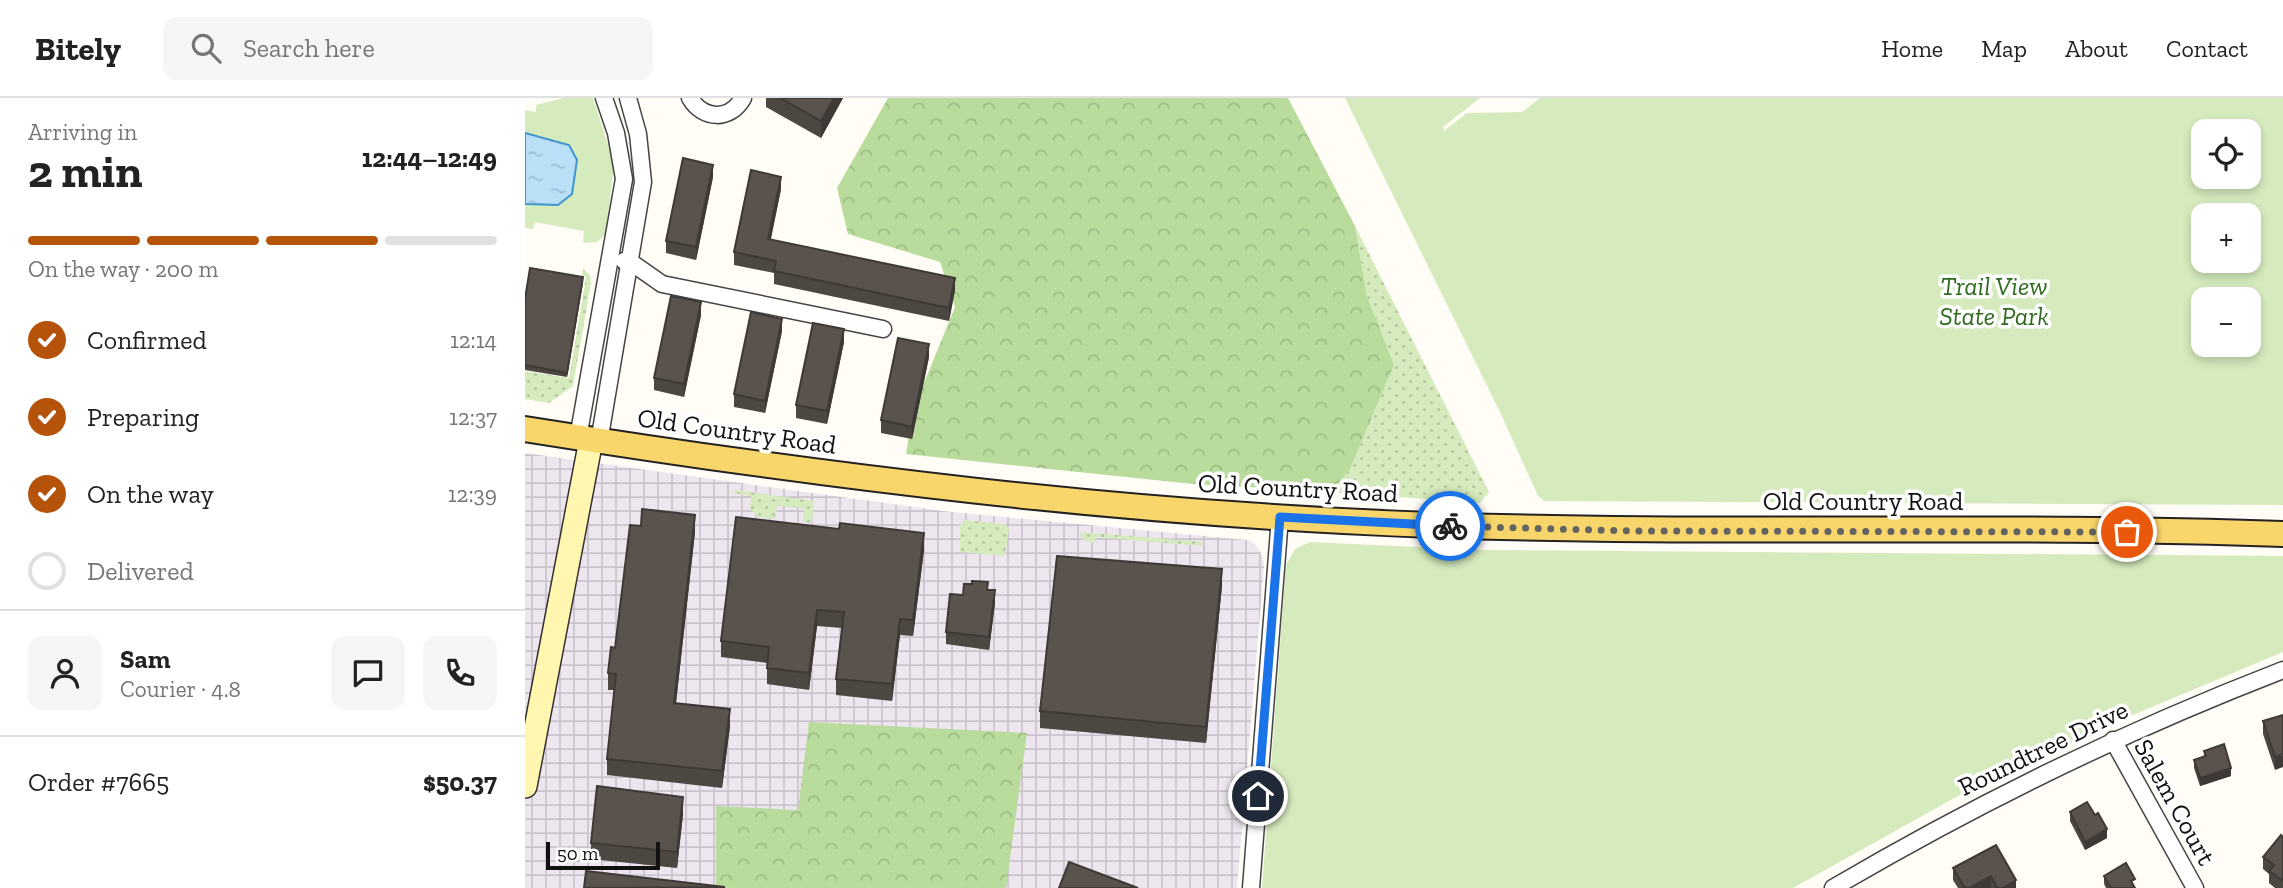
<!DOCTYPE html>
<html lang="en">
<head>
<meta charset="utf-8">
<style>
  body { margin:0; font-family:"Zilla Slab",serif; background:#f6f6f6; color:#222; height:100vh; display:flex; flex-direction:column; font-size:26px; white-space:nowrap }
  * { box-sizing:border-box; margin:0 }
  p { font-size:23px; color:#767676 }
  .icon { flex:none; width:38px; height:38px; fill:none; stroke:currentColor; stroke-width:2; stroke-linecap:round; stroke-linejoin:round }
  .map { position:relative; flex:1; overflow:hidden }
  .sheet { display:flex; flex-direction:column; background:#fff; width:525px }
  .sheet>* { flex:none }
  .fabs { position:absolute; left:1666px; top:21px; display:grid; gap:14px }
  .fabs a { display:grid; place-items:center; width:70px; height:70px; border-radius:14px; background:#fff; box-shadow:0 4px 10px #0003; font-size:35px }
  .scale { position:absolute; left:21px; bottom:18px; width:114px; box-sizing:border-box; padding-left:7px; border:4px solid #111; border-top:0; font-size:19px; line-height:24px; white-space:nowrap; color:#111; -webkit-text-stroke:5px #fff; paint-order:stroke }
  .pin { position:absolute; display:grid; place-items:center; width:60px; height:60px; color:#fff; margin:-30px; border:4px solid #fff; border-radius:50%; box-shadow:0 2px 7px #0007 }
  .courier { position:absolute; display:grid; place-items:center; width:70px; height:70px; margin:-35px; border:5px solid #1a73e8; border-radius:50%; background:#fff; color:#222; box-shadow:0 2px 9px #0007 }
  .headline em { font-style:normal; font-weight:700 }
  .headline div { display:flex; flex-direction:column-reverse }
  .headline { display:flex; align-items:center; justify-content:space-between; height:119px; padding:0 28px }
  h1 { font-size:46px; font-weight:700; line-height:52px }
  .bar { display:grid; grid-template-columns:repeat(4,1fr); gap:10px 7px; align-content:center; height:84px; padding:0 28px }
  .bar i { height:9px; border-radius:5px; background:#e0e0e0 }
  .bar .selected { background:#b45309 }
  .bar p { grid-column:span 4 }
  .line { display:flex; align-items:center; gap:18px; padding:0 28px; border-top:2px solid #e0e0e0 }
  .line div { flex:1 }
  .round { display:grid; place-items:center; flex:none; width:74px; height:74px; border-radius:14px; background:#f6f6f6 }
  ol { padding:0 28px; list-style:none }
  li { display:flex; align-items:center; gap:21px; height:77px }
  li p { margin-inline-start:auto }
  li .icon { padding:7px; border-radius:50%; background:#b45309; color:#fff; stroke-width:4 }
  li:last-child { color:#767676 }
  li i { width:38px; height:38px; border:4px solid #e0e0e0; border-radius:50% }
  header { display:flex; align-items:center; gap:42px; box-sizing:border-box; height:98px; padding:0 35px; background:#fff; border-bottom:2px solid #e0e0e0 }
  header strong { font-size:33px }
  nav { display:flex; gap:38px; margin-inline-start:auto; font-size:24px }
  .search { width:490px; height:63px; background:#f6f6f6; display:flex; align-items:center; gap:18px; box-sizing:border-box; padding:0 24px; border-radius:14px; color:#767676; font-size:26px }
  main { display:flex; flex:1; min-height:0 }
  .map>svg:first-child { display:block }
  .industrial { fill:url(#industrial-grid) }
  .grass { fill:url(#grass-dots) }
  .forest { fill:url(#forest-crowns) }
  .park { fill:#d5ebbd; fill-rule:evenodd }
  .water { fill:url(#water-ripples); stroke:#3f96cf; stroke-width:2 }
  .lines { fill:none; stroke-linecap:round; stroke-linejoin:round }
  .street-casing { stroke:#444; stroke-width:19 }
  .secondary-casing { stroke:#333; stroke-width:26 }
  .primary-casing { stroke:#222; stroke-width:28 }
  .street { stroke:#fff; stroke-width:16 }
  .secondary { stroke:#fff6b0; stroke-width:23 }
  .primary { stroke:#f9d66b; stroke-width:24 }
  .wall { fill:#4d4742 }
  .shaded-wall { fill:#3f3936 }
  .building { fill:#5a524d; stroke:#3f3936; stroke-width:2 }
  .done { stroke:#646461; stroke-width:7; stroke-dasharray:0 12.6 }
  .route { stroke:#1a73e8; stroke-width:9 }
  .labels { text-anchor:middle; stroke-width:7; stroke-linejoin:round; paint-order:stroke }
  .park-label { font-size:26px; font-style:italic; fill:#2f6b1f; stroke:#fff }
  .street-label { font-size:26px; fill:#111; stroke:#fff }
</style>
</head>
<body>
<header>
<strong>Bitely</strong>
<div class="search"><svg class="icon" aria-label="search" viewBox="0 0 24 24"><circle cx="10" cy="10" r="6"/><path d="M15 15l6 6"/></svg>Search here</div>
<nav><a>Home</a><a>Map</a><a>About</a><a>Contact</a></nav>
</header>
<main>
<section class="sheet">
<div class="headline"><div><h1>2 min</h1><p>Arriving in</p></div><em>12:44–12:49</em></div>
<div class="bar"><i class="selected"></i><i class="selected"></i><i class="selected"></i><i></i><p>On the way · 200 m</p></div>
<ol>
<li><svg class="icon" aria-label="check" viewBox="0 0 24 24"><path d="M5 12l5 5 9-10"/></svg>Confirmed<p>12:14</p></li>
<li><svg class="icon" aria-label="check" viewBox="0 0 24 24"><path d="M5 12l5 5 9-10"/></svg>Preparing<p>12:37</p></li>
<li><svg class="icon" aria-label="check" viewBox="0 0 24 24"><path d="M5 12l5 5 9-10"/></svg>On the way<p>12:39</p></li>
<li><i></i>Delivered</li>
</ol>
<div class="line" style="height:126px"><a class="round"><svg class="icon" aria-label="person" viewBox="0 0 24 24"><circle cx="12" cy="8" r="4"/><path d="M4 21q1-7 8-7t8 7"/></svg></a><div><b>Sam</b><p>Courier · 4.8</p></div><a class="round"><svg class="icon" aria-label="chat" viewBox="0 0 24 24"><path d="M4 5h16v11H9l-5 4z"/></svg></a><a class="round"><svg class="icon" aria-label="phone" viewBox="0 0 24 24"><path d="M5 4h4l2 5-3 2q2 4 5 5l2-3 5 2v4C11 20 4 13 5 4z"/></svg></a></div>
<div class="line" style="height:91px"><div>Order #7665</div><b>$50.37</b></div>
</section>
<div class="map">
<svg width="1758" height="790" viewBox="0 0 1758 790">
  <defs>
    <pattern id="industrial-grid" width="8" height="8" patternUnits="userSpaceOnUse" patternTransform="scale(1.75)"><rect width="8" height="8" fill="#eee6ef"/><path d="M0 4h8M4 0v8" fill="none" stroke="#cbc4cc"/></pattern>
    <pattern id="grass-dots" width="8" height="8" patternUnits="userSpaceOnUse" patternTransform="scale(1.75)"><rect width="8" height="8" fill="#d5ebbd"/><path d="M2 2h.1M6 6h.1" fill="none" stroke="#b6c8a1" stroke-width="1.8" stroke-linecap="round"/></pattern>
    <pattern id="forest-crowns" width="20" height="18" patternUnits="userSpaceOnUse" patternTransform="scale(1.75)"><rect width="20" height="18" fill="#b9dc9c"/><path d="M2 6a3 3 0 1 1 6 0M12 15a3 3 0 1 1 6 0" fill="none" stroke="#9ebc85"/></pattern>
    <pattern id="water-ripples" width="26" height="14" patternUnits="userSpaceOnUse" patternTransform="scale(1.75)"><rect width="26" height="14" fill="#b9e0f7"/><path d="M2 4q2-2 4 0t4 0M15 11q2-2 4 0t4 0" fill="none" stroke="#9ebfd3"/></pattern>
  </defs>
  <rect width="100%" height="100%" fill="#fffdf5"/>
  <!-- industrial -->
  <polygon class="industrial" points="0,355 418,413 722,442 730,446 738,459 739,469 712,790 0,790"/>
  <!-- grass -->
  <g class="grass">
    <polygon points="830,128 964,394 955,405 806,394 825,371 869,267 842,198"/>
    <polygon points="58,171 65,177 66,185 48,288 24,305 0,301 0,273 44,280 61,179 57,177"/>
    <polygon points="210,392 289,403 287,425 278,424 279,410 252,408 250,421 233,419 225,411 226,398 209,395"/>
    <polygon points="440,422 479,426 484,430 480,458 435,454 435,428"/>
    <polygon points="555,434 677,444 677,448 570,439 569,446 557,441"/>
  </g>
  <!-- forest -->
  <g class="forest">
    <polygon points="363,0 763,0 830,128 842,198 869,267 825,371 806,394 668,386 381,356 388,312 430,209 415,164 323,136 312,90"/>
    <polygon points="284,624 502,635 481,790 191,790 191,708 273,712"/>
  </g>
  <!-- park -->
  <g class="park">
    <polygon points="39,0 68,0 89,66 81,136 72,144 58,145 59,133 10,124 8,131 0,130 0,12 11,14 11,7"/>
    <path d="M 820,0 L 955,0 L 918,29 L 919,33 L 942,15 L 997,14 L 1015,0 L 1758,0 L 1758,407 L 1019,403 L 1013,398 L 975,314 ZM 1724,33 L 1724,79 L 1678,79 L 1678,33 ZM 1724,117 L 1724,163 L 1678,163 L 1678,117 ZM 1724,201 L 1724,247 L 1678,247 L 1678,201 Z"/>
    <polygon points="785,444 959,452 1758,458 1758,554 1584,627 1433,698 1268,790 737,790 761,467 770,451"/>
  </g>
  <!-- water -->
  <polygon class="water" points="0,35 44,47 52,62 47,96 33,107 0,106"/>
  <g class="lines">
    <!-- street casing -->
    <g class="street-casing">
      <g id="street">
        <path d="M 165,0 C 178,22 205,23 218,0"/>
        <polyline points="99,163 107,165 137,186 358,231"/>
        <polyline points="53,340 99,81 91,35 79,0"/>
        <polyline points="74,344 118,84 113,36 103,0"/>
        <polyline points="1588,642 1670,790"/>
        <polyline points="726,790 755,419"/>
        <path d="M 1308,790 C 1454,704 1600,633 1758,572"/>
      </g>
    </g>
    <!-- secondary casing -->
    <g class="secondary-casing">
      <polyline id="secondary" points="0,688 66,342"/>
    </g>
    <!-- primary casing -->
    <g class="primary-casing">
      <path id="primary" d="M 0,331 C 301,379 602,416 907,427 C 1191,437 1475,426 1758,436"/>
    </g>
    <!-- street -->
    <use href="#street" class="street"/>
    <!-- secondary -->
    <use href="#secondary" class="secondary"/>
    <!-- primary -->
    <use href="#primary" class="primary"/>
  </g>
  <!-- wall -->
  <g class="wall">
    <polygon points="241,0 318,0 296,40 241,9"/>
    <polygon points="188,79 171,162 141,155 141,143"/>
    <polygon points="256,91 246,141 430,192 424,223 249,186 249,175 209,167 209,154"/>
    <polygon points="58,184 42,279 0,272 0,201"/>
    <polygon points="176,217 159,299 129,292 129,280"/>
    <polygon points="257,233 240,315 209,309 209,296"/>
    <polygon points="319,244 302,326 271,320 271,307"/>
    <polygon points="404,259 387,341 356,335 356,322"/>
    <polygon points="116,428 170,434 151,605 205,628 197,690 82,677 82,661 89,592 83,592 83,575 90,550"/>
    <polygon points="399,452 388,538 375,537 367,603 311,597 311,581 317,530 292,528 284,592 242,586 242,565 196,559 196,543"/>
    <polygon points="697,488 681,645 515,630 515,613"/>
    <polygon points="463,492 470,505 464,552 421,546 421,534 438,497"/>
    <polygon points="1758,617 1750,672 1738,636 1738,623"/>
    <polygon points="1679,653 1706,678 1675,688 1669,670 1669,662 1679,658"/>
    <polygon points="1545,714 1582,740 1560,752 1545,723"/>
    <polygon points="158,716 152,770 66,761 66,745"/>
    <polygon points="1758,739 1758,790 1750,790 1744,785 1744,776 1738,771 1738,759"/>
    <polygon points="1471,747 1491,790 1433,790 1428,782 1428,770"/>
    <polygon points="1579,778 1610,790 1581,790 1579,786"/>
  </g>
  <!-- shaded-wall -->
  <g class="shaded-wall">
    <polygon points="309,0 318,0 296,40 296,23"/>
    <polygon points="188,67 188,79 171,162 171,149"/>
    <polygon points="256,79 256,91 243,153 243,141"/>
    <polygon points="58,179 58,184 42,279 42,275"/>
    <polygon points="430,180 430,192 424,223 424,210"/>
    <polygon points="176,204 176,217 159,299 159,286"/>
    <polygon points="257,221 257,233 240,315 240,303"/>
    <polygon points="319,231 319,244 302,326 302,313"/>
    <polygon points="404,246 404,259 387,341 387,329"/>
    <polygon points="170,417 170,434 149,622 149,605"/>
    <polygon points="399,435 399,452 388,538 388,522"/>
    <polygon points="697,471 697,488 681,645 681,629"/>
    <polygon points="470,492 470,505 464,552 464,539"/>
    <polygon points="292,512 292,528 284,592 284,575"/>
    <polygon points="375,521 375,537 367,603 367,586"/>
    <polygon points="205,611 205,628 197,690 197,673"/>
    <polygon points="1758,657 1758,669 1750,672 1750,659"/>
    <polygon points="1706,670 1706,678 1675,688 1675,680"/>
    <polygon points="158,699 158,716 152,770 152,754"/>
    <polygon points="1582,731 1582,740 1560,752 1560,744"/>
    <polygon points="1466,778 1466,790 1444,790"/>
    <polygon points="1491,782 1491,790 1478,790"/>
  </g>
  <!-- building -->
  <g class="building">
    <polygon points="255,0 309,0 296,23"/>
    <polygon points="158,60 188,67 171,149 141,143"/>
    <polygon points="226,72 256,79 243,141 430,180 424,210 249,173 251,163 209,154"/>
    <polygon points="5,170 58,179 42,275 0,267 0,201"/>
    <polygon points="146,198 176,204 159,286 129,280"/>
    <polygon points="226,214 257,221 240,303 209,296"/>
    <polygon points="288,225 319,231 302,313 271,307"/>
    <polygon points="373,240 404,246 387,329 356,322"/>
    <polygon points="117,411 170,417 149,605 205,611 197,673 82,661 91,576 83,575 86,549 90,550 105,427 116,428"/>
    <polygon points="211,419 314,431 315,425 399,435 388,522 375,521 367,586 311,581 319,514 292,512 284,575 242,570 244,549 196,543"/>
    <polygon points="532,458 697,471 681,629 515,613"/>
    <polygon points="447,483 463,484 462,492 470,492 464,539 421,534 425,496 438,497 439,486 447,486"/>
    <polygon points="1758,617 1758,656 1750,659 1738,623"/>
    <polygon points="1699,646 1706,670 1675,680 1669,662 1681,658 1679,653"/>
    <polygon points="72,688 158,699 152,754 66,745"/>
    <polygon points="1562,704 1570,717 1573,715 1582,731 1560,744 1545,714"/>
    <polygon points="1756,737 1758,739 1758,783 1744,773 1749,767 1738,759"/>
    <polygon points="1471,747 1491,782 1478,790 1472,790 1466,778 1444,790 1440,790 1428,770"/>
    <polygon points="544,764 613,790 534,790"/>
    <polygon points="1601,765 1610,781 1606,783 1610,790 1586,790 1579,778"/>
    <polygon points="61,773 200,789 59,790"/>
  </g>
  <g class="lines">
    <!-- done -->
    <polyline class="done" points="925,428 1106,433 1602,434"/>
    <!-- route -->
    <polyline class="route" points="733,698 755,419 925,428"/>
  </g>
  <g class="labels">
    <!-- park labels -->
    <g class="park-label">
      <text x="1469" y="197">Trail View<tspan x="1469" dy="30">State Park</tspan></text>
    </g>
    <!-- street labels -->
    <g class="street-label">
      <text transform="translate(212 333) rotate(8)" y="9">Old Country Road</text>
      <text transform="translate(773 390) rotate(3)" y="9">Old Country Road</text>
      <text x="1338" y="412">Old Country Road</text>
      <text transform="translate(1518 650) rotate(-26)" y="9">Roundtree Drive</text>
      <text transform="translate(1650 704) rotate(61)" y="9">Salem Court</text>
    </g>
  </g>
</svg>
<div class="fabs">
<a><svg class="icon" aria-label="locate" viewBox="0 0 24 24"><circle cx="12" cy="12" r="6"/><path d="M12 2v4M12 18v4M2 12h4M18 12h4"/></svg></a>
<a>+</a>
<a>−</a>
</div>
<div class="scale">50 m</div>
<div class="pin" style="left:1602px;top:434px;background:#ea580c"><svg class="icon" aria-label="bag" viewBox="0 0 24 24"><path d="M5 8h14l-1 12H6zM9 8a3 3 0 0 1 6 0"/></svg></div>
<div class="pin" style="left:733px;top:698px;background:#1f2937"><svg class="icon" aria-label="home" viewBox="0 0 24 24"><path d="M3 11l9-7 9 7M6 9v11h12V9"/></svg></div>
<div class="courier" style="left:925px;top:428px"><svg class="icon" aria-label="bike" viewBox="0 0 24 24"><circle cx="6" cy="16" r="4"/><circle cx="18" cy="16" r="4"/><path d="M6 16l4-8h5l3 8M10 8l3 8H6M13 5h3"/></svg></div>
</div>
</main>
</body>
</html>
